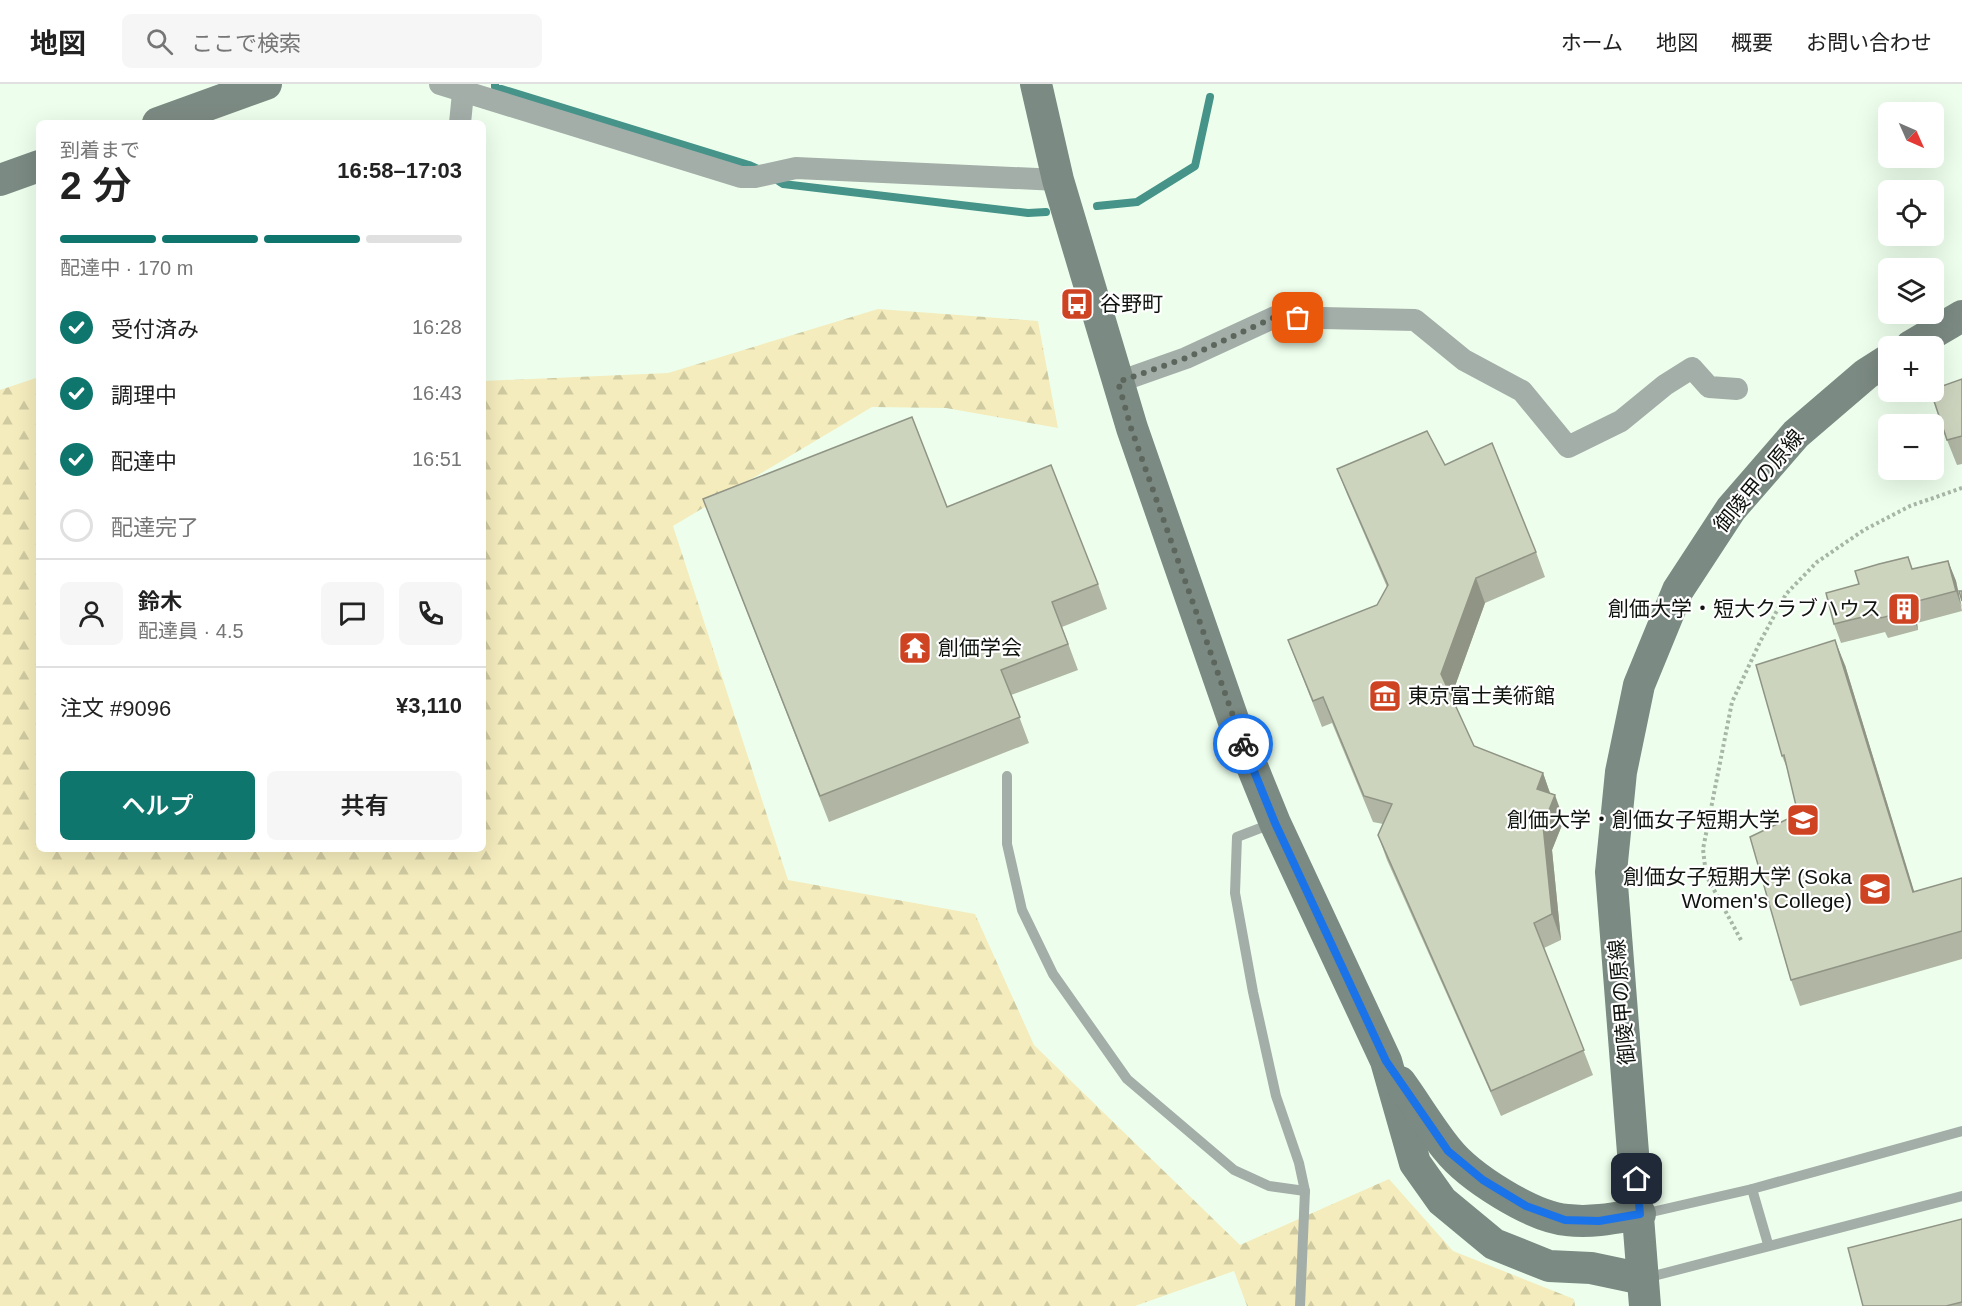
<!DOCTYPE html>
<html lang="ja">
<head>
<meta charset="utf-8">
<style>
  body { margin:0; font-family:Helvetica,"Noto Sans JP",sans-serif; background:#f6f6f6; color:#222; height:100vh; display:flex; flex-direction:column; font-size:22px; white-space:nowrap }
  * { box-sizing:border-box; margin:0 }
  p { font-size:20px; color:#767676 }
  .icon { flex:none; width:33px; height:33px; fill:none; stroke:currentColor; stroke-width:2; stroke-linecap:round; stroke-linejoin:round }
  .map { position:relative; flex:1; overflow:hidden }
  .drawer { position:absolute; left:36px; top:36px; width:450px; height:732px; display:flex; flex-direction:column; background:#fff; border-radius:9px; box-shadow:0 6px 24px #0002 }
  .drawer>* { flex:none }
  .needle { width:39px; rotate:135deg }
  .fabs { position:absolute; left:1878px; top:18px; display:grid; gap:12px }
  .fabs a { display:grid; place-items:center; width:66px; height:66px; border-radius:9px; background:#fff; box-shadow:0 6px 24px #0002; font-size:30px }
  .pin { position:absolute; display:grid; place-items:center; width:51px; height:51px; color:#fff; margin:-26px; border-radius:12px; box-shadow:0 3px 9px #0006 }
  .courier { position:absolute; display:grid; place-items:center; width:60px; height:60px; margin:-30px; border:4px solid #1a73e8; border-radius:50%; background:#fff; color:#222; box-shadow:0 2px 8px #0007 }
  .summary em { font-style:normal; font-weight:600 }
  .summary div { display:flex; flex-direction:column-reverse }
  .summary { display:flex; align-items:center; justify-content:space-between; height:102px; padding:0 24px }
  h1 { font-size:39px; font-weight:600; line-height:45px }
  .bar { display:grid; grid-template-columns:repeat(4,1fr); gap:9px 6px; align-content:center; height:72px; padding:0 24px }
  .bar i { height:8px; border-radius:4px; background:#e0e0e0 }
  .bar .on { background:#0f766e }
  .bar p { grid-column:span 4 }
  .line { display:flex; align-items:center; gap:15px; padding:0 24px; border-top:2px solid #e0e0e0 }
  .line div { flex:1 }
  .round { display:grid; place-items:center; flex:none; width:63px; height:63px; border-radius:9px; background:#f6f6f6 }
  ol { padding:0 24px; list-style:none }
  li { display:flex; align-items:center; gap:18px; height:66px }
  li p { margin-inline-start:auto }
  li .icon { padding:6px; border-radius:50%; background:#0f766e; color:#fff; stroke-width:4 }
  li:last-child { color:#767676 }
  li i { width:33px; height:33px; border:3px solid #e0e0e0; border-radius:50% }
  .primary-button { display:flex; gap:12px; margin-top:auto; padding:12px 24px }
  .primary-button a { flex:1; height:69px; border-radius:9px; background:#0f766e; color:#fff; font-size:24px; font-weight:600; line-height:69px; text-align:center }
  .primary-button a+a { background:#f6f6f6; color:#222 }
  header { display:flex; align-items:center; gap:36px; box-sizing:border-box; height:84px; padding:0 30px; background:#fff; border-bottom:2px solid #e0e0e0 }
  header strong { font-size:28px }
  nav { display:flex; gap:33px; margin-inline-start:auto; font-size:21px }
  .search { width:420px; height:54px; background:#f6f6f6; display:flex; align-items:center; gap:15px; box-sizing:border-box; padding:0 21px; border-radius:9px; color:#767676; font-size:22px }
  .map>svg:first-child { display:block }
  .forest { fill:url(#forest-firs) }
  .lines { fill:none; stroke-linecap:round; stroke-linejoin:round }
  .stream { stroke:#469389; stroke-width:8 }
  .path { stroke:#a8b6a7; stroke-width:4; stroke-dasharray:3 3; stroke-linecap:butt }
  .lane { stroke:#a4aea9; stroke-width:10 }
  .street { stroke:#a4aea9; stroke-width:22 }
  .secondary { stroke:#7b8a83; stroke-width:32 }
  .wall { fill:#b0b6a3 }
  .shaded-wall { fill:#909485 }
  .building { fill:#cdd4be; stroke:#909485; stroke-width:1.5 }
  .done { stroke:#5d665c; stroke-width:6; stroke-dasharray:0 10.8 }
  .route { stroke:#1a73e8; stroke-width:8 }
  .labels { text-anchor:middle; stroke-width:4.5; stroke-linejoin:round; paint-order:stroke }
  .poi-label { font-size:21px; fill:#0f140e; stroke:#fff; text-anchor:start }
  .street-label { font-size:21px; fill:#0f140e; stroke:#fff }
</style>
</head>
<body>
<header>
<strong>地図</strong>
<div class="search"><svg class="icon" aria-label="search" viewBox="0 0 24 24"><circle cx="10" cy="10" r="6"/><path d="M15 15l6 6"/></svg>ここで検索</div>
<nav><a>ホーム</a><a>地図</a><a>概要</a><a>お問い合わせ</a></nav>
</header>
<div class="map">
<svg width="1962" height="1222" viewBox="0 0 1962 1222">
  <defs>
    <pattern id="forest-firs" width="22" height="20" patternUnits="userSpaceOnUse" patternTransform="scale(1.5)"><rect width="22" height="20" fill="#f4ecbd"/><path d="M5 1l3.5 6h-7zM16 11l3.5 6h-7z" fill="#d0caa1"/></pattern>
  </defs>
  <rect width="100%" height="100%" fill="#edffec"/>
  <!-- forest -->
  <polygon class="forest" points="878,225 1038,237 1058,344 946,324 872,323 673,442 788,796 975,830 1034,961 1240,1161 1389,1095 1453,1167 1574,1215 1575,1222 1247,1222 1234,1187 1135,1222 0,1222 0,306 39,293 39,765 483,765 483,297 668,289"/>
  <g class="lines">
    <!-- stream -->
    <g class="stream">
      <polyline points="495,0 495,3 749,81 760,86"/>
      <polyline points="774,94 783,100 1028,129 1046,128"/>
      <polyline points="1097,122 1137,118 1195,82 1210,13"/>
    </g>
    <!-- path -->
    <polyline class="path" points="1741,856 1706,791 1703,765 1732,618 1760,558 1786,510 1817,478 1864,446 1910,422 1962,404"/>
    <!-- lane -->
    <g class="lane">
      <polyline points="1007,692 1007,760 1022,826 1053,890 1127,995 1234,1086 1269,1102 1305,1107"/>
      <polyline points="1271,740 1237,753 1235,809 1253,908 1276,1012 1299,1079 1305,1107 1300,1222"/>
      <polyline points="1752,1105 1768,1160"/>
      <polyline points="1643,1130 1752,1105 1962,1047"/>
      <polyline points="1646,1194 1962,1112"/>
    </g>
    <!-- street -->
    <g class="street">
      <polyline points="440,0 741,93 755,93 796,84 1058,96"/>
      <polyline points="460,39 463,9"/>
      <polyline points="1118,298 1186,274 1275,233 1415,236 1464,276 1522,307 1568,363 1621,337 1665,301 1692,284 1709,303 1737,305"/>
    </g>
    <!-- secondary -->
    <g class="secondary">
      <polyline points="1036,0 1058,96 1132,344 1234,638 1275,739 1386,977 1415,1079 1442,1117 1494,1160 1549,1182 1591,1184 1643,1195"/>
      <polyline points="158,39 266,0"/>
      <polyline points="0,96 39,82"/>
      <polyline points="1911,262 1962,232"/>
      <path d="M 1400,998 C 1416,1020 1430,1044 1447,1065 C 1469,1093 1532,1133 1567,1136 C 1592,1139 1616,1134 1640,1130"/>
      <polyline points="1645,1222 1611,788 1621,688 1639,601 1678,506 1731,425 1796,350 1866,290 1888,276"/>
    </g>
  </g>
  <!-- wall -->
  <g class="wall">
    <polygon points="1962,295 1962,380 1957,381 1947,356"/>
    <polygon points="1445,381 1536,468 1545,493 1485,519 1451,613 1474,662 1543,689 1550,709 1564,736 1552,766 1561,856 1544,864 1593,991 1501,1032 1387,776 1378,751 1383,740 1373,738 1332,639 1322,643 1288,556 1377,521 1387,503 1347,410 1337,385"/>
    <polygon points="703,415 1098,500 1107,525 1062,543 1078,586 1011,611 1029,659 829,738"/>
    <polygon points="1948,477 1956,497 1962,527 1917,539 1918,546 1888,554 1885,548 1841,559 1834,540 1859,500 1912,485"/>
    <polygon points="1845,581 1914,808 1962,794 1962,875 1800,922 1791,896 1798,730 1789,689 1782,672"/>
    <polygon points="1962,1135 1962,1222 1863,1222"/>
  </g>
  <!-- shaded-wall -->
  <g class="shaded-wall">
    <polygon points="1948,477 1956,497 1962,524 1956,507"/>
    <polygon points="1476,494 1485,519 1450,616 1441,590"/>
    <polygon points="1910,519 1917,539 1918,546 1911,526"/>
    <polygon points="1835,556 1845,581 1922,833 1913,808"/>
    <polygon points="1543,689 1552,715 1537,705"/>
    <polygon points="1555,711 1564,736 1552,766 1561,856 1552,830 1543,741"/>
  </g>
  <!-- building -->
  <g class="building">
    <polygon points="1962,295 1962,352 1947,356 1931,308 1934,308 1934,305"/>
    <polygon points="912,333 947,423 1051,381 1098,500 1052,518 1068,560 1001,586 1020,633 820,712 703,415"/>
    <polygon points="1427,347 1445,381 1492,359 1536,468 1476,494 1441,590 1474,662 1543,689 1537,705 1555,711 1543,741 1552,830 1534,839 1584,966 1491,1007 1378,751 1392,720 1364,712 1323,613 1313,617 1288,556 1377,521 1388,501 1337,385"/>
    <polygon points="1908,473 1912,485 1948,477 1956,507 1910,519 1911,526 1881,534 1878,529 1834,540 1826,509 1859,500 1855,487 1879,480"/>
    <polygon points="1959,507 1962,507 1962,517"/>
    <polygon points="1835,556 1913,808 1962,794 1962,847 1791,896 1750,753 1798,730 1784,671 1782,672 1756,581"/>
    <polygon points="1962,1135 1962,1218 1946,1222 1863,1222 1848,1164"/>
  </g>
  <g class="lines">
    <!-- done -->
    <polyline class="done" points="1243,660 1131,344 1118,298 1186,274 1275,233 1298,234"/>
    <!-- route -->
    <polyline class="route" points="1243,660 1275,739 1386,977 1448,1067 1483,1096 1526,1122 1565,1136 1599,1137 1640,1130 1637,1095"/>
  </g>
  <!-- icons -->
  <defs>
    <g id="bus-square" transform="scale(1.725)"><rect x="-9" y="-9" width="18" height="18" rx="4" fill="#ce4422" stroke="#fff"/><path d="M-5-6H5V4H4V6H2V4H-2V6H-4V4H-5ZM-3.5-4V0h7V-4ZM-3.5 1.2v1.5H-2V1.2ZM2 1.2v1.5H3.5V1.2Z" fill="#fff"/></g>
    <g id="building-square" transform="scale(1.725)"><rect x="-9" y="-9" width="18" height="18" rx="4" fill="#ce4422" stroke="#fff"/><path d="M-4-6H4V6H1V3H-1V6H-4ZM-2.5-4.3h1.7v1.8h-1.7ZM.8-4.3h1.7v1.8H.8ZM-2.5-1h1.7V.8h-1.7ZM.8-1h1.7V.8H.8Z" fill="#fff"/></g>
    <g id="temple-square" transform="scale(1.725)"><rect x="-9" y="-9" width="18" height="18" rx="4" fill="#ce4422" stroke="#fff"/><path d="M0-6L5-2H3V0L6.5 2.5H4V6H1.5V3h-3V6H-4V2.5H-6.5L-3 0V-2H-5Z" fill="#fff"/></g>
    <g id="museum-square" transform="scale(1.725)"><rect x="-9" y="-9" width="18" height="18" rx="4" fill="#ce4422" stroke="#fff"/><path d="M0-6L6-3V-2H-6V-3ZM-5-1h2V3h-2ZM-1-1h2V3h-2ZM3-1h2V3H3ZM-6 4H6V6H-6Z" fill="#fff"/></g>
    <g id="university-square" transform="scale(1.725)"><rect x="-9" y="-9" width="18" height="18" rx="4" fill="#ce4422" stroke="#fff"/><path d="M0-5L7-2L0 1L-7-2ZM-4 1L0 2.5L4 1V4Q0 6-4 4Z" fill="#fff"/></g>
  </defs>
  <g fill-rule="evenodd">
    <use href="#bus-square" x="1077" y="220"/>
    <use href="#building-square" x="1904" y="525"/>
    <use href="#temple-square" x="915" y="564"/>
    <use href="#museum-square" x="1385" y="612"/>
    <use href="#university-square" x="1803" y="736"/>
    <use href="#university-square" x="1875" y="805"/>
  </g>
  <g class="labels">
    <!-- poi labels -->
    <g class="poi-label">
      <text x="1100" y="227">谷野町</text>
      <text x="1881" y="532" text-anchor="end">創価大学・短大クラブハウス</text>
      <text x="938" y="571">創価学会</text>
      <text x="1408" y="619">東京富士美術館</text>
      <text x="1780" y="743" text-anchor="end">創価大学・創価女子短期大学</text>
      <text x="1852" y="800" text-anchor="end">創価女子短期大学 (Soka<tspan x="1852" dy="24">Women's College)</tspan></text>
    </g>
    <!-- street labels -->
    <g class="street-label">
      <text transform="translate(1759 397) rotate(-50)" y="7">御陵甲の原線</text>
      <text transform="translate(1622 918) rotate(-95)" y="7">御陵甲の原線</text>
    </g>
  </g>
</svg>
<div class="fabs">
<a><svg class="needle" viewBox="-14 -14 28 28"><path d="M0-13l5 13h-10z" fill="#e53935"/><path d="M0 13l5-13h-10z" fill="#767676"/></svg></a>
<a><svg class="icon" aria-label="locate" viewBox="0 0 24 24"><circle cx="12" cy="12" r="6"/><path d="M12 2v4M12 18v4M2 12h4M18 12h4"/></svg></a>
<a><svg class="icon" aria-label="layers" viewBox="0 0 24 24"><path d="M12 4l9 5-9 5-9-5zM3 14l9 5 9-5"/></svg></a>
<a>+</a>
<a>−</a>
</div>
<div class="pin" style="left:1298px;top:234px;background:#ea580c"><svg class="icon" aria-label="bag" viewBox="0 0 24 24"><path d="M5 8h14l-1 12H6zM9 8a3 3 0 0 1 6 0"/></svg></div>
<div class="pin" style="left:1637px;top:1095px;background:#1f2937"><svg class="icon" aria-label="home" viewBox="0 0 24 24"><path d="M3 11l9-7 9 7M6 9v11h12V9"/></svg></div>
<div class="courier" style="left:1243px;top:660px"><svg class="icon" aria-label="bike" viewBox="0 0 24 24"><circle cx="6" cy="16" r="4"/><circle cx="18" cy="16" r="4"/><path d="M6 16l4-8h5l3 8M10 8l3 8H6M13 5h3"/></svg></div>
<section class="drawer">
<div class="summary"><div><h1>2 分</h1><p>到着まで</p></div><em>16:58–17:03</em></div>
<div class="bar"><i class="on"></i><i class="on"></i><i class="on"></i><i></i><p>配達中 · 170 m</p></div>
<ol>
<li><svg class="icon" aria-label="check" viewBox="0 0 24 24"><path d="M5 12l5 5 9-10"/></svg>受付済み<p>16:28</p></li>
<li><svg class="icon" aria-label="check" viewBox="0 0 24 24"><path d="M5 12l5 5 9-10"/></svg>調理中<p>16:43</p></li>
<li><svg class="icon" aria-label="check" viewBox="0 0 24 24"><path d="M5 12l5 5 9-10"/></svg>配達中<p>16:51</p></li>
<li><i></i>配達完了</li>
</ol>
<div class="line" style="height:108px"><a class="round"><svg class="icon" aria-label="person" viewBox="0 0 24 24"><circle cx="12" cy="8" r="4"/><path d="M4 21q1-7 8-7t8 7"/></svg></a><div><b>鈴木</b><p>配達員 · 4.5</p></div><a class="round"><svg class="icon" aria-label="chat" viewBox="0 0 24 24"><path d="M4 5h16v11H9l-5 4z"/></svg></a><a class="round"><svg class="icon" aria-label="phone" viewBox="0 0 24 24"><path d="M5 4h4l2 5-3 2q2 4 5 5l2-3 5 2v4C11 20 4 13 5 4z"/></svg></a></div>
<div class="line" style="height:78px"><div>注文 #9096</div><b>¥3,110</b></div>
<div class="primary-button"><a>ヘルプ</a><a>共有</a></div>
</section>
</div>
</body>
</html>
